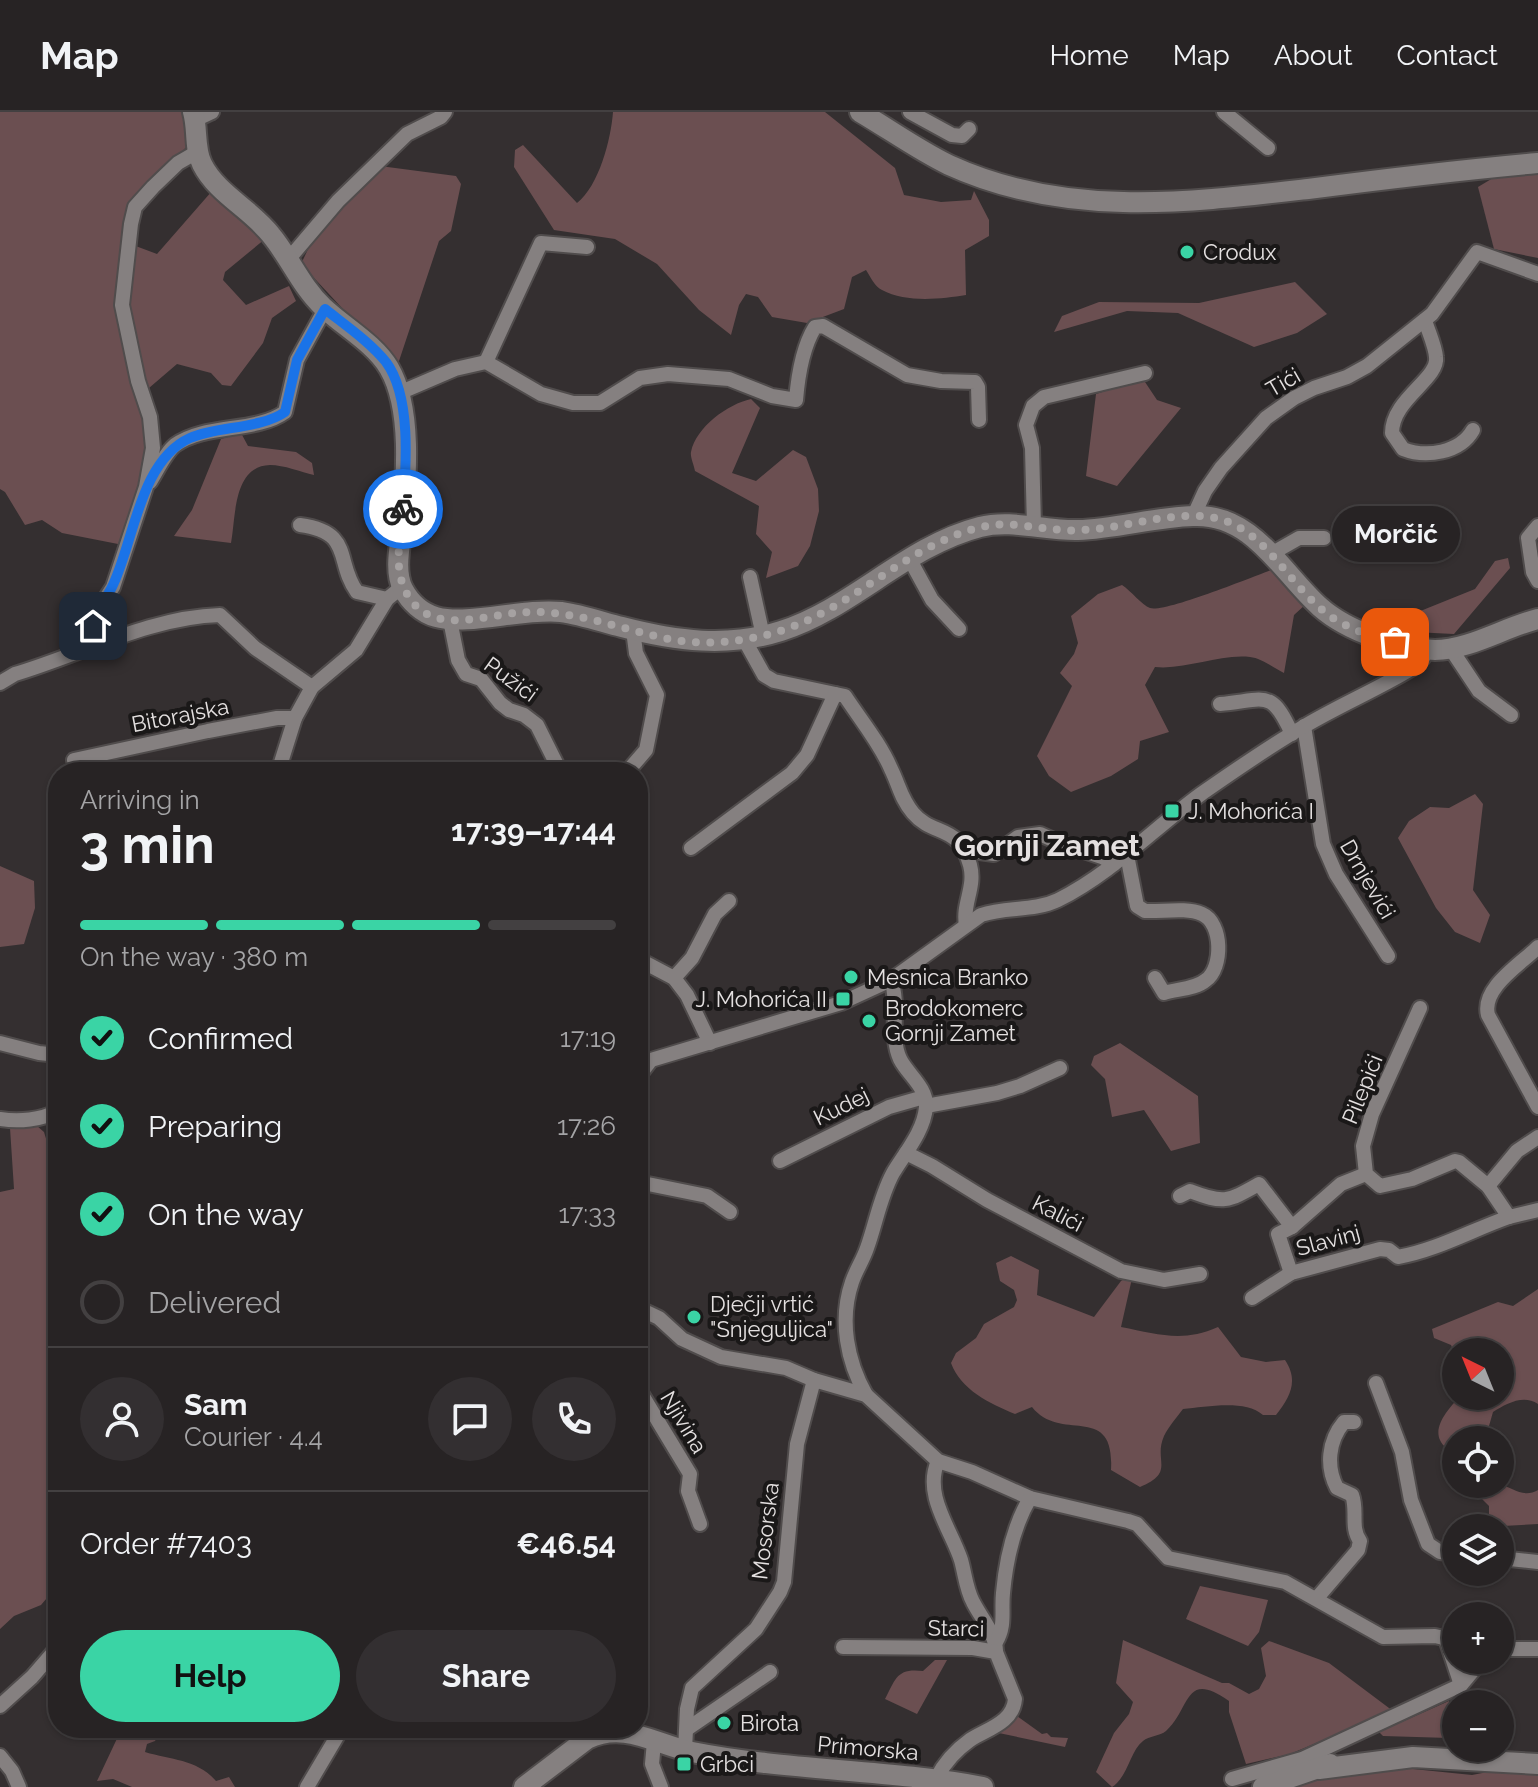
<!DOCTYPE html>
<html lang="en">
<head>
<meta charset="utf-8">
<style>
  body { margin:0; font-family:Raleway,sans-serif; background:#332f31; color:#f1f3f6; height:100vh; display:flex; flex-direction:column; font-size:30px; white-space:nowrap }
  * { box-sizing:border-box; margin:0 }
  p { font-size:26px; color:#a4a4a6 }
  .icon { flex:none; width:44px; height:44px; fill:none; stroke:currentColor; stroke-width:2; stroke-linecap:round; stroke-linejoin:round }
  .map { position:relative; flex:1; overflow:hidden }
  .drawer { position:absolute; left:48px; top:650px; width:600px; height:976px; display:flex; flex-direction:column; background:#272324; border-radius:32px; box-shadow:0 2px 6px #0004,0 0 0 2px #434041 }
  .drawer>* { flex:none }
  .needle { width:52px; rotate:317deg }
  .fabs { position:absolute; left:1442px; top:1226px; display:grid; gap:16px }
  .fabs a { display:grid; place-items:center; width:72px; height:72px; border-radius:50%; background:#272324; box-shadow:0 2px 6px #0004,0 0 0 2px #434041; font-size:40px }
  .pin { position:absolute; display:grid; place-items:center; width:68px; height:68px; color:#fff; margin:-34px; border-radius:16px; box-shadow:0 4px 12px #0006 }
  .courier { position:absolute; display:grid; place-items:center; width:80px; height:80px; margin:-40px; border:6px solid #1a73e8; border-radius:50%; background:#fff; color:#222; box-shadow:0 2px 10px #0007 }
  .bubble { position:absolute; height:56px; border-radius:28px; background:#272324; box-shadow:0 2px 6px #0004,0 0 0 2px #434041; font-size:26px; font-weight:700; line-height:56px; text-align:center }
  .summary em { font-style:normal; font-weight:700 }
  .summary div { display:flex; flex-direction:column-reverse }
  .summary { display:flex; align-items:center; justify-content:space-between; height:136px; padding:0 32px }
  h1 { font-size:52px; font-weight:700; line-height:60px }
  .bar { display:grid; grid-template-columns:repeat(4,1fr); gap:12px 8px; align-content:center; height:96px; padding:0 32px }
  .bar i { height:10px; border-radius:6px; background:#434041 }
  .bar .on { background:#3ad4a5 }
  .bar p { grid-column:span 4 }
  .line { display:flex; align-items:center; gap:20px; padding:0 32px; border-top:2px solid #434041 }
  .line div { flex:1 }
  .round { display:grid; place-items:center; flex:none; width:84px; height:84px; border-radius:42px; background:#332f31 }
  ol { padding:0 32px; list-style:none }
  li { display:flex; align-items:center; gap:24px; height:88px }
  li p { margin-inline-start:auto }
  li .icon { padding:8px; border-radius:50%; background:#3ad4a5; color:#111; stroke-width:4 }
  li:last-child { color:#a4a4a6 }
  li i { width:44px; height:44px; border:4px solid #434041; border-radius:50% }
  .cta { display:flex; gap:16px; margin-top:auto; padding:16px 32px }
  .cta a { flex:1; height:92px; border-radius:48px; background:#3ad4a5; color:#111; font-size:32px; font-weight:700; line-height:92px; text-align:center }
  .cta a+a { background:#332f31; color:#f1f3f6 }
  header { display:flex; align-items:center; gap:48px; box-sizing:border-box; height:112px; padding:0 40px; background:#272324; border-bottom:2px solid #434041 }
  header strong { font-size:38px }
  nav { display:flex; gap:44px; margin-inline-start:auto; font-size:28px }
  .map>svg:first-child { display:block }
  .green { fill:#6b4f51 }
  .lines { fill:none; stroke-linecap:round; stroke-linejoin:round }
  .street-casing { stroke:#504c4c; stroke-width:18 }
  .secondary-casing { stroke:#504c4c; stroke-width:24 }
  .street { stroke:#858080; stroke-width:14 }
  .secondary { stroke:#858080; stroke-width:20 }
  .done { stroke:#a6a2a2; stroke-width:8; stroke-dasharray:0 14.4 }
  .route { stroke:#1a73e8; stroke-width:10 }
  .poi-dot { fill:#3ad4a5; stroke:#1a1818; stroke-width:3 }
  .labels { text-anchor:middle; stroke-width:8; stroke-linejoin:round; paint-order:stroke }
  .poi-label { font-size:22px; fill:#e4e0e0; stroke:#1a1818; text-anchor:start }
  .street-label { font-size:22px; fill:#e4e0e0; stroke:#1a1818 }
  .district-label { font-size:30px; font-weight:bold; fill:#e4e0e0; stroke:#1a1818 }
</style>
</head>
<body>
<header>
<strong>Map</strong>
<nav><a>Home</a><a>Map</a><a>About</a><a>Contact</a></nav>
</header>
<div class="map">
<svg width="1538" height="1675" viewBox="0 0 1538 1675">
  <rect width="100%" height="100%" fill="#342f30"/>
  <!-- green -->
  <g class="green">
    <polygon points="0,0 182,0 187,8 189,32 146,79 133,133 157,142 212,79 265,127 225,160 223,168 246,193 289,174 296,189 272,206 263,231 231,274 222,273 211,261 177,252 149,276 154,333 134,404 118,432 62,421 42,408 25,413 5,380 0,377"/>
    <path d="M 613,0 L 825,0 L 895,56 L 904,83 L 941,90 L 971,88 L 974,79 L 989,108 L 989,124 L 965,138 L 966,183 C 941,187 906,191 882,178 C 875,175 870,164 866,158 L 852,165 L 844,197 L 807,211 L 772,205 L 758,185 L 746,182 L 739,193 L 731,223 L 699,198 L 657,152 L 615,127 L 554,118 L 514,55 L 515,38 L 523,33 L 577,91 C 599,74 611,27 613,0 Z"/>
    <polygon points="380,54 456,64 461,72 451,119 439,129 397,255 301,152 310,133"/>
    <polygon points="1538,62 1538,146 1494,137 1478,75 1493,66"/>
    <polygon points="1295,170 1327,202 1297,221 1254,235 1178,201 1127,199 1054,220 1062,204 1099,190 1199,191"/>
    <polygon points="1143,267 1157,288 1181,296 1117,374 1086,364 1096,282"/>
    <path d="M 751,287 L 760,296 L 732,361 L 756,369 L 793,338 L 806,345 L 818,377 L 819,399 L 810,434 L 798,454 L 766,466 L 772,440 L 756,422 L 759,394 L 695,359 C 694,353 690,345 691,340 C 696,315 728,292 751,287 Z"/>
    <path d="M 241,321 L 248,334 L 296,340 L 312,351 L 314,363 C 301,360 284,353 270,353 C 233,354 236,404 231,431 L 174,424 L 192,398 L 221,327 Z"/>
    <polygon points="1508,446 1510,456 1454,522 1393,519 1370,507 1377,500 1403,506 1475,477 1495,449"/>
    <path d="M 1274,457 L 1306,492 L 1294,503 L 1284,561 C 1274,556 1261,546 1250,545 C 1218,542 1187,558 1155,555 L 1145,573 L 1169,620 L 1140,629 L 1138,647 L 1111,664 L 1071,680 L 1049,664 L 1037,644 L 1072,574 L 1060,561 L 1074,542 L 1078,531 L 1071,504 L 1098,482 L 1122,473 C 1131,479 1142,493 1150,496 C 1165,501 1254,464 1274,457 Z"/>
    <polygon points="1475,682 1483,692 1473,778 1490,803 1480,831 1455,820 1436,796 1398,726 1409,709 1430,695 1449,696"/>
    <polygon points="0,754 34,769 35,796 24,832 0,835"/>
    <polygon points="1120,931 1198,984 1200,1031 1171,1039 1144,998 1112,1005 1105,967 1091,953 1094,944"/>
    <polygon points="37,1014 44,1020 58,1066 58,1473 41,1493 14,1504 0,1517 0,1080 14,1077 10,1016"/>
    <path d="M 1011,1144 L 1039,1158 L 1037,1183 L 1094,1205 L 1121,1169 L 1133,1162 L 1121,1215 C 1158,1222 1182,1231 1218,1215 L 1241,1245 L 1266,1250 L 1285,1248 C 1299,1269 1290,1285 1276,1303 L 1263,1303 C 1245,1287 1206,1295 1183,1297 C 1177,1305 1169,1314 1164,1324 C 1153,1349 1176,1360 1140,1375 L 1111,1358 C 1115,1289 1061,1332 1032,1295 L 1015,1302 C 989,1291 961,1278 951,1251 L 956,1241 L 976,1226 L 984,1212 L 1014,1195 L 1017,1188 L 1014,1178 L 1000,1169 L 996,1151 Z"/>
    <path d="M 1538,1177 L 1538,1292 C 1523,1282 1506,1292 1493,1300 L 1485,1328 L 1456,1328 L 1456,1365 L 1450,1365 L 1446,1336 C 1427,1319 1448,1298 1460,1284 L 1500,1284 L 1500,1240 L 1456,1240 L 1456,1245 L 1451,1233 L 1434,1226 L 1432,1217 L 1498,1190 L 1513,1194 Z"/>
    <path d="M 1477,1372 C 1483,1372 1492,1371 1498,1372 C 1513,1375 1523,1387 1538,1378 L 1538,1412 L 1503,1414 L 1489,1403 L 1489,1394 L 1481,1386 L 1482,1379 Z"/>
    <polygon points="1200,1474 1268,1488 1259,1520 1248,1534 1186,1507"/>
    <path d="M 1123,1528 L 1222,1571 L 1229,1571 L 1249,1582 L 1259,1577 L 1266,1564 L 1261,1536 L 1269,1529 L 1329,1551 L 1393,1599 L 1290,1642 L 1246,1652 L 1229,1600 L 1229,1589 C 1184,1557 1191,1596 1166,1619 C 1160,1624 1149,1624 1143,1629 C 1130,1639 1128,1665 1112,1675 L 1096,1660 L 1114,1621 L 1129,1602 L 1133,1590 L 1116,1571 Z"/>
    <path d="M 935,1548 L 947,1548 L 917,1602 L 885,1587 C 896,1566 897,1556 923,1559 Z"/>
    <polygon points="1449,1589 1449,1626 1383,1624 1379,1620"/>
    <polygon points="1017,1604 1042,1622 1047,1621 1051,1625 1068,1626 1065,1635 994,1620"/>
    <path d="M 122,1616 L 162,1616 L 155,1629 L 147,1632 L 145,1640 C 171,1648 197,1647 216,1669 L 229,1665 L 235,1675 L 132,1675 L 113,1667 L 97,1669 Z"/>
    <path d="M 1413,1657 L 1472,1663 L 1498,1658 L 1538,1661 L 1538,1675 L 1293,1675 C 1331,1655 1371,1657 1413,1657 Z"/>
  </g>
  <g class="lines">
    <!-- street casing -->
    <g class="street-casing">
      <g id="street">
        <polyline points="910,0 952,23 962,24 969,17"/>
        <polyline points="1224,0 1268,36"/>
        <polyline points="195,8 212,0"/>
        <polyline points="287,149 338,89 407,22 441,5 445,0"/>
        <path d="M 1425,208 C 1428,219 1435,233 1436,245 C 1439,267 1392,287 1392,321 L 1403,337 C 1426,346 1460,341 1473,318"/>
        <polyline points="486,250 541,131 587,135"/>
        <path d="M 399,281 L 455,257 L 486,250 L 541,282 L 573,291 L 600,291 L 640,266 L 668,262 L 729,267 L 772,284 L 796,288 C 798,264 802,236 815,215 L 823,214 L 907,263 L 941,269 L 975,270 L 978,275 L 979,308"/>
        <path d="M 150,370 C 157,359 165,341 175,333 C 205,311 256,321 285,300 L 297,248 L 325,197"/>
        <polyline points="1194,403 1205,379 1221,356 1266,306 1294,286 1314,276 1347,265 1367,254 1432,202 1477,140 1538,162"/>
        <path d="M 300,413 C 354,420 335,450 357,480 L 387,487"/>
        <polyline points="1034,414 1032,336 1026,313 1033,294 1044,285 1145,261"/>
        <polyline points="1538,414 1528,426 1533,460 1538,469"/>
        <polyline points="1271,442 1299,426 1324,426"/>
        <polyline points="909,446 932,488 959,517"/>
        <polyline points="750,465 763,524"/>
        <polyline points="450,508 458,548 466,562 481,567 500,591 509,598 524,603 537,613 559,657"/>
        <path d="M 744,527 L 764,563 L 774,569 L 845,584 C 860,607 880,631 891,657 C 899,673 901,687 913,701 C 933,725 958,711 970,753 C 976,775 962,792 966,813"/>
        <polyline points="102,533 94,524 96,501 113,475 146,375 153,336 150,305 138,269 122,193 131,112 135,95 153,75 178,51 197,40"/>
        <polyline points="1451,537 1479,579 1511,603"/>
        <path d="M 0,571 L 15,562 C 82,542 150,505 220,503 L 255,536 L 312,575"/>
        <path d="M 1220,592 C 1266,588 1271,576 1292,622"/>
        <polyline points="1304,614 1323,732 1336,762 1388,844"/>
        <polyline points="74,648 208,619 277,606 295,606"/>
        <polyline points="278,660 295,606 312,575 356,538 387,487 402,475"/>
        <polyline points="627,660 646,638 657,583 636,541 633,518"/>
        <polyline points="691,736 792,661 807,643 835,582"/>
        <polyline points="965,738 994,742 1018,725 1040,722 1060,731 1102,745 1114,752"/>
        <path d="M 1127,743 L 1137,794 L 1145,799 C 1162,800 1186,795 1202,802 C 1223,811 1223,856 1206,868 C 1196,877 1177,877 1164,881 L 1155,866"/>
        <path d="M 1538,835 C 1521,852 1481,876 1488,903 L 1538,995"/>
        <polyline points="638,847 674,866 687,883 710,931"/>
        <polyline points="674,866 692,846 715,802 729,789"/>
        <polyline points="1420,896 1372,1002 1363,1034 1366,1062 1380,1074 1412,1067 1455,1049 1459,1050 1488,1074 1509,1105 1538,1098"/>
        <polyline points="0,931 39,941 58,943"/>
        <path d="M 638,965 L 651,948 L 841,891 L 891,868 L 981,803 C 1006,794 1033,800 1058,788 C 1112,761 1153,717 1201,682 C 1234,659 1268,635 1303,615 C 1338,594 1376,578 1411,557 L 1423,546 L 1427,537"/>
        <polyline points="926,994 997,981 1020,974 1060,956"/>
        <path d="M 0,1007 C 19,1010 41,1008 58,999"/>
        <polyline points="906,1041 932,1054 987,1088 1121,1159 1164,1168 1200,1162"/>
        <polyline points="780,1049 889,995 924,985"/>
        <polyline points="638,1070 707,1084 730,1100"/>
        <polyline points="1488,1074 1517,1039 1538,1025"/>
        <path d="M 1180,1084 L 1190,1079 C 1224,1092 1227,1090 1259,1072 L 1292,1115 L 1278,1122 L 1291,1161"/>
        <polyline points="1292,1115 1341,1072 1366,1062"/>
        <path d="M 1252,1186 L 1291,1161 L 1380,1137 L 1389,1138 L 1398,1145 C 1437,1138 1472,1118 1509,1105"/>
        <polyline points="638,1196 659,1206 682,1227 721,1245 786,1256 814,1268 866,1283 938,1349 972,1360 1030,1386 1128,1409 1137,1412 1168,1446 1285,1470 1383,1525 1435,1524 1456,1529"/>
        <polyline points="1376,1271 1402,1340 1411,1388 1428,1432 1440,1440 1456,1442"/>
        <polyline points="638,1276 690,1362 688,1379 700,1412"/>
        <path d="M 866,1283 C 847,1249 839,1208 852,1170 C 856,1158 863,1148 867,1136 C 876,1111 880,1085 893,1061 C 905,1041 924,1019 926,995 C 927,975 908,963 900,947 C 889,923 900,893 891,868"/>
        <path d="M 938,1349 C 923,1383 951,1417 961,1448 C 965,1462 966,1477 973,1490 C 981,1506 996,1522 996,1540"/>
        <polyline points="1500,1446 1538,1450"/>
        <path d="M 1317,1486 L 1358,1438 L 1360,1429 C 1350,1415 1358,1399 1352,1383 L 1337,1376 C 1326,1355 1328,1329 1344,1310 L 1354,1310"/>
        <polyline points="1446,1527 1461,1573"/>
        <path d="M 996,1530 C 1006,1513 1001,1499 1003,1481 C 1006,1448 1013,1415 1030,1386"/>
        <path d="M 843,1535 L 973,1536 L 996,1540 L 1015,1587 C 1013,1611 987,1617 970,1628 C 956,1638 944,1651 936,1667"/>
        <polyline points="1500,1537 1538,1537"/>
        <polyline points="0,1594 32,1565 58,1535"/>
        <polyline points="687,1617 770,1560"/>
        <polyline points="654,1630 652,1652 661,1675"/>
        <polyline points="685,1638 687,1597 692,1576 756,1517 780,1480 784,1470 797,1332 814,1268"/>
        <polyline points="0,1644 12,1659 19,1675"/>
        <polyline points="1232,1667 1302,1647 1461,1573 1482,1548"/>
        <polyline points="307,1675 342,1616"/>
      </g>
    </g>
    <!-- secondary casing -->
    <g class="secondary-casing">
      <g id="secondary">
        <path d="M 193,0 C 198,17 194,36 202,52 C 217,82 251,97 271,123 C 290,146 301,174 323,195 C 344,215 374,231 389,256 C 413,297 406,369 402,415 C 400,434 394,459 403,477 C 410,490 422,501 436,505 C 468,514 523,496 561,500 C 582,503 602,510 622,515 C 676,529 727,536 781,519 C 853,496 906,434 980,415 C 1012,407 1045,419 1078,418 C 1116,417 1155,405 1193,404 C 1253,401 1281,460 1320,495 C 1347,519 1399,537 1435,538 C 1469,538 1505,515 1538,507"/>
        <path d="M 860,0 C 889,17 918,38 949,53 C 1065,106 1186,91 1308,77 C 1385,67 1461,58 1538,51"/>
        <polyline points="1319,1657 1413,1645 1538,1652"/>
        <path d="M 524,1675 L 587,1627 C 624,1609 655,1632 692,1640 C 788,1659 887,1657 983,1675"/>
        <polyline points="1263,1675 1330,1652"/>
      </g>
    </g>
    <!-- street -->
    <use href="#street" class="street"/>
    <!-- secondary -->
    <use href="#secondary" class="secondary"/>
  </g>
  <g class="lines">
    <!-- done -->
    <path class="done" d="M 403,397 C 400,431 390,467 416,494 C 440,519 486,504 515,501 C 569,495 618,517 669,527 C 706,534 747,530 783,518 C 854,495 907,433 981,415 C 1015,407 1049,421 1083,418 C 1121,416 1159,403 1197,404 C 1263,404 1285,474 1333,506 C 1352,518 1373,525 1395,530"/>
    <!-- route -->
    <path class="route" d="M 93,514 C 96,498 105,489 112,475 C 134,431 139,349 190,326 C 217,314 261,317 285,300 L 297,248 L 325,197 C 345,213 370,230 386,250 C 412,285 406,356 403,397"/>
  </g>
  <!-- markers -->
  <g class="poi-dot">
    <circle cx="1187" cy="140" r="8"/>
    <rect x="1164" y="691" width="16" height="16" rx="4"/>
    <circle cx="851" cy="865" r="8"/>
    <rect x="835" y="879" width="16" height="16" rx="4"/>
    <circle cx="869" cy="909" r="8"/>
    <circle cx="694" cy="1205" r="8"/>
    <circle cx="724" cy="1611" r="8"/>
    <rect x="676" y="1644" width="16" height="16" rx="4"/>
  </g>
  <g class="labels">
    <!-- poi labels -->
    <g class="poi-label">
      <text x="1203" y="148">Crodux</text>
      <text x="1188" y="707">J. Mohorića I</text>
      <text x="867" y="873">Mesnica Branko</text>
      <text x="827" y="895" text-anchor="end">J. Mohorića II</text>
      <text x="885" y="904">Brodokomerc<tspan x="885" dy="25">Gornji Zamet</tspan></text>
      <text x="710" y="1200">Dječji vrtić<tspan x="710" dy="25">"Snjeguljica"</tspan></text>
      <text x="740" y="1619">Birota</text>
      <text x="700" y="1660">Grbci</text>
    </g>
    <!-- street labels -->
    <g class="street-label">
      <text transform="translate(1283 270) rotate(-30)" y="8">Tići</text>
      <text transform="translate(511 567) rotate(36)" y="8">Pužići</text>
      <text transform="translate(180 603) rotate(-11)" y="8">Bitorajska</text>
      <text transform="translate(1368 767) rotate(60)" y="8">Drnjevići</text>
      <text transform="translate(1362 977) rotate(-68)" y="8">Pilepići</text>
      <text transform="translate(841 994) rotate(-26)" y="8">Kudej</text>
      <text transform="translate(1058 1101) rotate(27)" y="8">Kalići</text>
      <text transform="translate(1328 1128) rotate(-15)" y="8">Slavinj</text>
      <text transform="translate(684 1310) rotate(59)" y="8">Njivina</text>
      <text transform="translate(765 1419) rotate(-83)" y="8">Mosorska</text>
      <text transform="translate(956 1516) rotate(1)" y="8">Starci</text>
      <text transform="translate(868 1636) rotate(5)" y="8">Primorska</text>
    </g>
    <!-- district labels -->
    <g class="district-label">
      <text x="1047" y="744">Gornji Zamet</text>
    </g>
  </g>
</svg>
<div class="fabs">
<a><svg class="needle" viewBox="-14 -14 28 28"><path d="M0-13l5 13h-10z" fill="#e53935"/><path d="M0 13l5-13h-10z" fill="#a4a4a6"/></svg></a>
<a><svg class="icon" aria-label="locate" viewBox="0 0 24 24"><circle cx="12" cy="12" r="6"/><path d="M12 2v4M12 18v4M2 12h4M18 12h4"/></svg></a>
<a><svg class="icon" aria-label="layers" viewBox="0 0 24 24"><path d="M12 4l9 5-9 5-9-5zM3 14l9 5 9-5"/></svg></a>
<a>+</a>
<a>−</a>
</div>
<div class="pin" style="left:1395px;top:530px;background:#ea580c"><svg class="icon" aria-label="bag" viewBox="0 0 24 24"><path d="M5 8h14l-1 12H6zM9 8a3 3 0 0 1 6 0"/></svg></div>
<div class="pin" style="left:93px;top:514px;background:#1f2937"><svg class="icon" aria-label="home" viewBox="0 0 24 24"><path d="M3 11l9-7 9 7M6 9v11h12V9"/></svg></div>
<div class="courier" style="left:403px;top:397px"><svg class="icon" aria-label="bike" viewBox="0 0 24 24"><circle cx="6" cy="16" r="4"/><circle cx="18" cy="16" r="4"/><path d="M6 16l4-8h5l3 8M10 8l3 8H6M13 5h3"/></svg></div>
<div class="bubble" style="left:1332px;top:394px;width:128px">Morčić</div>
<section class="drawer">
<div class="summary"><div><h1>3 min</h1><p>Arriving in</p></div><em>17:39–17:44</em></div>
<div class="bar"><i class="on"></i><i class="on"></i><i class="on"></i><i></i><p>On the way · 380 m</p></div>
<ol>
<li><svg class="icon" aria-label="check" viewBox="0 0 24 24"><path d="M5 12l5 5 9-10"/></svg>Confirmed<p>17:19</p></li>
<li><svg class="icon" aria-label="check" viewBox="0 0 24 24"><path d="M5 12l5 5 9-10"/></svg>Preparing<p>17:26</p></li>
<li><svg class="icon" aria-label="check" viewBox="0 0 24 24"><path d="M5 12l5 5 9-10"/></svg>On the way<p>17:33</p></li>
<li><i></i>Delivered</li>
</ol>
<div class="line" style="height:144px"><a class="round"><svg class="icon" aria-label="person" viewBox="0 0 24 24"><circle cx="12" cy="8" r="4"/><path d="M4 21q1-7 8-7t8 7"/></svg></a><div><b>Sam</b><p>Courier · 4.4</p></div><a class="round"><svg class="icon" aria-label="chat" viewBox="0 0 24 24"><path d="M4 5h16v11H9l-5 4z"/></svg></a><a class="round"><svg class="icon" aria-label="phone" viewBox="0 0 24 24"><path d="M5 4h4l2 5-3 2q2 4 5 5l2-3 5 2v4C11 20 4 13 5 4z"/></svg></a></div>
<div class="line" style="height:104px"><div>Order #7403</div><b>€46.54</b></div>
<div class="cta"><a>Help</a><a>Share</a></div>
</section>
</div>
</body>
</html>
